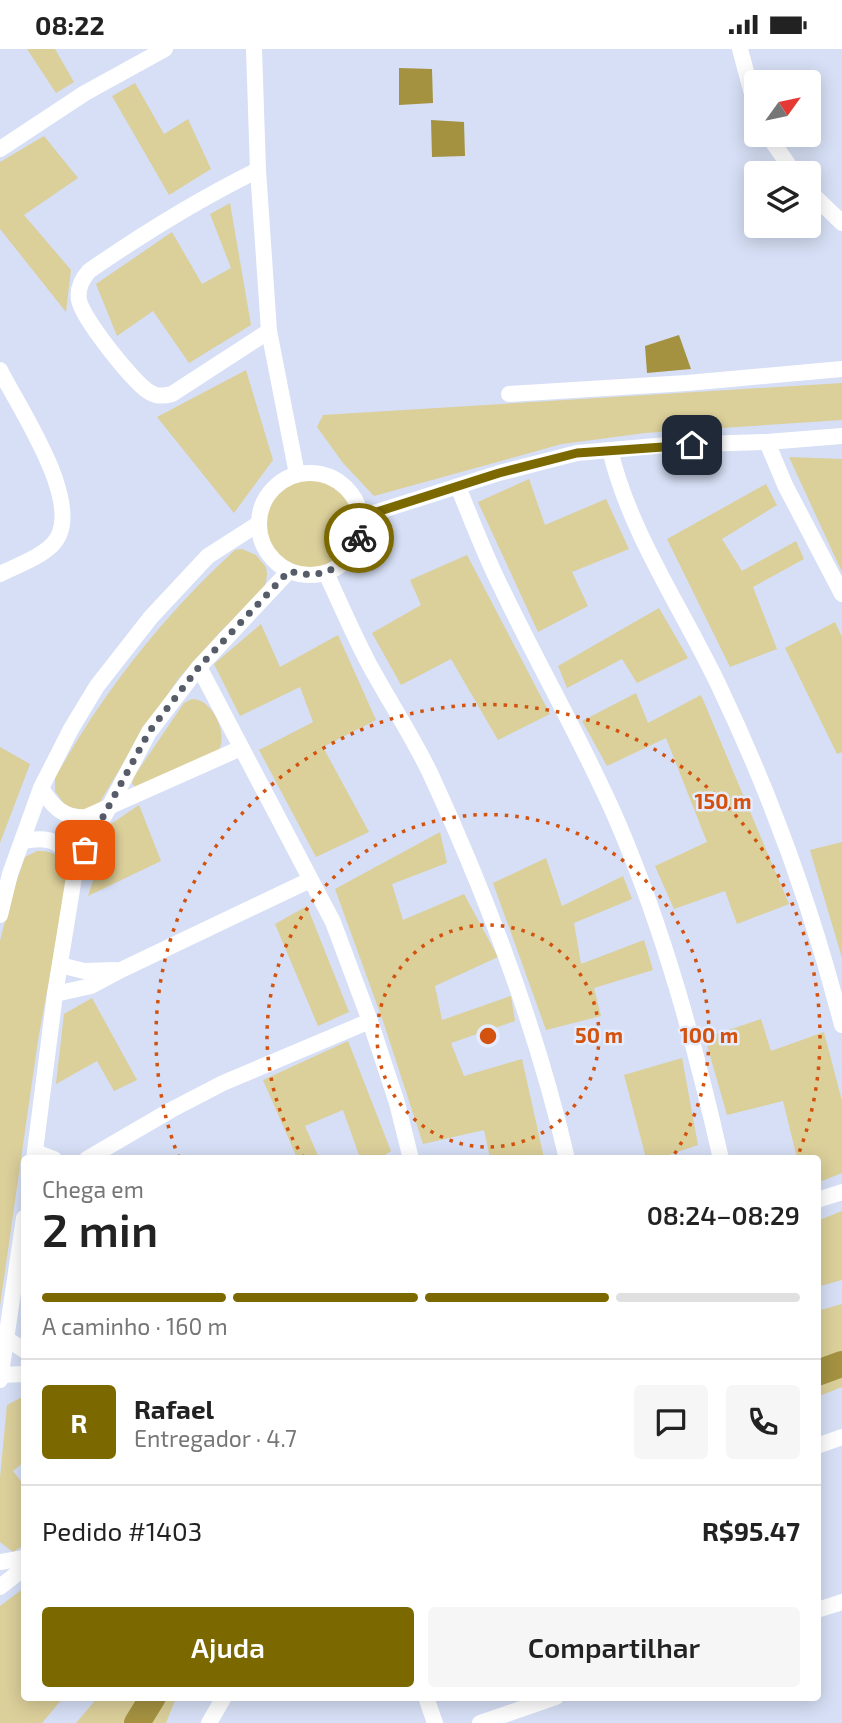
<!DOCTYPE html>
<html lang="pt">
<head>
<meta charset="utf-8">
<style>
  body { margin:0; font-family:"Exo 2",sans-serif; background:#f6f6f6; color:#222; height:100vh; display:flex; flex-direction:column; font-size:26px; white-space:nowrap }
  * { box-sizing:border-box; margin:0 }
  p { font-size:23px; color:#767676 }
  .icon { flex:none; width:38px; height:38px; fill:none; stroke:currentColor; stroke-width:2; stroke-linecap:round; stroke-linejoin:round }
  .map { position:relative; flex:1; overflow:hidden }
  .details { position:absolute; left:21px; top:1106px; width:800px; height:546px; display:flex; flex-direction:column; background:#fff; border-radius:7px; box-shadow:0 4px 18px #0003 }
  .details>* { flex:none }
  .needle { width:46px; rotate:57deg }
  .controls { position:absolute; left:744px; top:21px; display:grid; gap:14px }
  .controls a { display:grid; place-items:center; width:77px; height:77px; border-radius:7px; background:#fff; box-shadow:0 4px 18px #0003; font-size:35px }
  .pin { position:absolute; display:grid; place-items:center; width:60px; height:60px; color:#fff; margin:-30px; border-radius:14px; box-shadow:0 4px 10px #0006 }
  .courier { position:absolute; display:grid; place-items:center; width:70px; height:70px; margin:-35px; border:5px solid #7b6900; border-radius:50%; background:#fff; color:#222; box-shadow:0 2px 9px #0007 }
  .headline em { font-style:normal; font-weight:600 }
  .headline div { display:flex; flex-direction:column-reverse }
  .headline { display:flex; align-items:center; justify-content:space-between; height:119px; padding:0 21px }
  h1 { font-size:46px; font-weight:600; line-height:52px }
  .bar { display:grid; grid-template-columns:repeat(4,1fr); gap:10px 7px; align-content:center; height:84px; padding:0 21px }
  .bar i { height:9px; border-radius:5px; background:#e0e0e0 }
  .bar .current { background:#7b6900 }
  .bar p { grid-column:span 4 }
  .line { display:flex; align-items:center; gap:18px; padding:0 21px; border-top:2px solid #e0e0e0 }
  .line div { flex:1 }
  .round { display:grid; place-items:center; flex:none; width:74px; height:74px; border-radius:7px; background:#f6f6f6 }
  .primary-button { display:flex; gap:14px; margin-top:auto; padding:14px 21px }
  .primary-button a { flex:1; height:80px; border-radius:7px; background:#7b6900; color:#fff; font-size:28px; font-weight:600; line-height:80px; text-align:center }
  .primary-button a+a { background:#f6f6f6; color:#222 }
  .status { display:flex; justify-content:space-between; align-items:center; height:49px; padding:0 35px; background:#fff; direction:ltr }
  .status svg { height:19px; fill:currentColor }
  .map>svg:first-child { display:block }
  .green { fill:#dbcf9a }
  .water { fill:#a49241 }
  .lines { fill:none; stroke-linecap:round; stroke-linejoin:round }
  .river { stroke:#a49241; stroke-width:26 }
  .minor { stroke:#fff; stroke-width:16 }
  .done { stroke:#575c69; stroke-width:7; stroke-dasharray:0 12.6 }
  .route { stroke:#7b6900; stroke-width:9 }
  .ring { fill:none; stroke:#d3520e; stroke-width:3.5; stroke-dasharray:3.5 7 }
  .centre { fill:#d3520e; stroke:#e5ecfe; stroke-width:3.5 }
  .ring-label { font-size:21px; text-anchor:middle; font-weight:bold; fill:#d3520e; stroke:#e5ecfe; stroke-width:5; stroke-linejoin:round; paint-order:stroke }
</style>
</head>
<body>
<div class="status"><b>08:22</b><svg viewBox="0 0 49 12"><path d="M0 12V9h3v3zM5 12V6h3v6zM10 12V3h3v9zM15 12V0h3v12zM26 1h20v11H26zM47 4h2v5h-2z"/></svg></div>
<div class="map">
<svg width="842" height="1674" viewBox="0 0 842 1674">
  <rect width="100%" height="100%" fill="#d6dff5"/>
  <!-- green -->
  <g class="green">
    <polygon points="27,0 55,0 74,33 56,44"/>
    <polygon points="135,34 164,85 188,70 211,120 169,146 112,47"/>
    <polygon points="44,87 78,129 24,166 71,221 66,263 0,180 0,113"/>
    <polygon points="230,154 251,276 189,314 153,262 117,287 96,235 172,183 202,235 231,219 210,165"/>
    <polygon points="246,321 273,411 234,464 157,368"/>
    <polygon points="842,334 842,371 645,384 562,395 374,447 343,414 317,378 323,366"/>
    <polygon points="789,408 842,410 842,523"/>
    <circle cx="310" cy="475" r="46"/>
    <polygon points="529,430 545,476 606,450 629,500 572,523 588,557 538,583 478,453"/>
    <polygon points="766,435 777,456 722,490 742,522 796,492 804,510 753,538 777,600 730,618 667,490"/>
    <path d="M 242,500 L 256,506 L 266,518 L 267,525 L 265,540 L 221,582 L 179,629 L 143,681 L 100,753 L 84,762 L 66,758 L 55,742 L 55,729 C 104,642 162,568 235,501 Z"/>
    <polygon points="467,506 550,665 498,691 451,610 401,636 372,584 421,556 410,531"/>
    <polygon points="659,559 688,609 637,634 622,610 567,639 558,617"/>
    <polygon points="835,573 842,588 842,703 837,705 785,599"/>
    <polygon points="261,575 280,618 338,586 376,671 323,698 369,783 316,808 259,701 313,673 300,638 240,667 214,615"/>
    <polygon points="636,644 648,674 701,646 789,855 737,875 725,842 674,860 655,817 707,793 666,689 607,717 582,672"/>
    <path d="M 192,650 C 212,650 228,683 219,701 L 135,738 L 132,734 L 133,729 L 184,654 Z"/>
    <polygon points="0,698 30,715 0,794"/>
    <polygon points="139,756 161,812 88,847 111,775"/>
    <polygon points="440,783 447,814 392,835 403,871 464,845 498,908 435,937 442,971 511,947 515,972 451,994 464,1027 522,1010 544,1109 490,1109 484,1081 423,1095 384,975 335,840"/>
    <polygon points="842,793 842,909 810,801"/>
    <path d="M 37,802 C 55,801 62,809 69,824 L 38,991 L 0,1257 L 0,892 L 11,848 L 25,808 Z"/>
    <polygon points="546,809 562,857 623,827 632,850 574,874 581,915 644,891 653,921 594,939 601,967 546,981 493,834"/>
    <polygon points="307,857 349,963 318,977 275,875"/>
    <polygon points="92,949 137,1031 114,1042 97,1012 56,1035 64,965"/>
    <polygon points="761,970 771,1002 824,983 842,1052 842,1124 817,1134 817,1110 797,1109 783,1052 727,1066 705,989"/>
    <polygon points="348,992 391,1102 381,1109 360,1109 343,1061 305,1077 319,1109 297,1109 263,1031"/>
    <polygon points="682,1009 698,1096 660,1109 646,1109 624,1026"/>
    <polygon points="842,1162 842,1231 817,1238 817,1172"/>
    <polygon points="842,1255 842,1338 817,1348 817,1262"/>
    <polygon points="24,1347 24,1413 13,1422 24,1436 24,1496 13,1503 0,1493 0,1429 7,1356"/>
    <polygon points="24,1539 24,1648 63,1649 42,1674 0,1674 0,1557"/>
    <polygon points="98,1648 176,1648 176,1649 166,1674 76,1674"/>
  </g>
  <!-- water -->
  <g class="water">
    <polygon points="399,19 432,20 433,54 399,56"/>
    <polygon points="431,71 464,73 465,107 432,108"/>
    <polygon points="679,286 691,320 647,324 645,297"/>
  </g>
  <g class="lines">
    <!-- river -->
    <g class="river">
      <polyline points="817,1324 842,1315"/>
      <polyline points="137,1674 153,1648"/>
    </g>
    <!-- minor -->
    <g class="minor">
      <polyline points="254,0 258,121 269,282 297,425"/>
      <polyline points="740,0 756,60"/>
      <polyline points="768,86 794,124"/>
      <polyline points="0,100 85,44 165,0"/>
      <path d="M 258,121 C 199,150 144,184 89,222 C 82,230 77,239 79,251 C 82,269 135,336 151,344 C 158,348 165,347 172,345 L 269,282"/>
      <polyline points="808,141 842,174"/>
      <path d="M 0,321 C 18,358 89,460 52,496 C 39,509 16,517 0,525"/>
      <polyline points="509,345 687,334 842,320"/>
      <polyline points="767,393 785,436 842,545"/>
      <path d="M 610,401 C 630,485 682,559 719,637 C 771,746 812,859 842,976"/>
      <circle cx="310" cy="475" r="51"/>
      <path d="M 458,438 C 472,471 484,504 500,536 C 538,616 583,693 618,774 C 664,882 695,995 721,1110"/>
      <polyline points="361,468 499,424 577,404 667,396 767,393 842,387"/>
      <path d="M 326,524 C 340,554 353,585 369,615 C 389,652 413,688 431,726 C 488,850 536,976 567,1110"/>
      <polyline points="199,618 333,873 370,972 397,1054 411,1110"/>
      <path d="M 41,739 C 52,757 64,770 86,768 L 241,699"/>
      <path d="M 23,792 C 54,786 63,794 75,822"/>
      <polyline points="0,866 10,825 41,739 71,680 97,637 151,568 208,507 258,475"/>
      <polyline points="60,916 84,922 115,921"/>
      <polyline points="55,945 91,937 121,921 310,831"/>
      <polyline points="35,1103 54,1110"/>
      <polyline points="34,1110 55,945 75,822 149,683 199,618 289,522"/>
      <polyline points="87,1110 171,1061 223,1034 370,972"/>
      <polyline points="817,1151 842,1143"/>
      <polyline points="5,1289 24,1301"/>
      <polyline points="1,1326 24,1325"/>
      <polyline points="0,1331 24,1169"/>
      <polyline points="817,1397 842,1388"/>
      <polyline points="0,1513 24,1509"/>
      <polyline points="0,1538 24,1519"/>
      <polyline points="817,1561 842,1553"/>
      <polyline points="426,1648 435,1674"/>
      <polyline points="209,1674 224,1648"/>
      <polyline points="480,1674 556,1648"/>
    </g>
  </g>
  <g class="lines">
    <!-- done -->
    <path class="done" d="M 85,801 L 149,683 L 199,618 L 289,522 C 321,532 347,519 359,489"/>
    <!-- route -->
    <polyline class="route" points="359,489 361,468 499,424 577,404 692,396"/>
  </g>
  <!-- distance rings -->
  <g class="ring">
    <circle cx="488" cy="987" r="111"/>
    <path d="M304 1109A221 221 0 1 1 672 1109"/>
    <path d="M179 1109A332 332 0 1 1 797 1109"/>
  </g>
  <circle cx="488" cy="987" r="10" class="centre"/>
  <g class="ring-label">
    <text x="723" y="760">150 m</text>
    <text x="599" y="994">50 m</text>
    <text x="709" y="994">100 m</text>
  </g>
</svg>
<div class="controls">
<a><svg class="needle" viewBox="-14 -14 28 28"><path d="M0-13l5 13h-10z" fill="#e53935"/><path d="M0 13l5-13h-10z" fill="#767676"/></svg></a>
<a><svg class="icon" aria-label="layers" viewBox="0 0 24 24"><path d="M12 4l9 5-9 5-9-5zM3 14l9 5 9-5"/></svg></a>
</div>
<div class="pin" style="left:85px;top:801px;background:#ea580c"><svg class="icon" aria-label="bag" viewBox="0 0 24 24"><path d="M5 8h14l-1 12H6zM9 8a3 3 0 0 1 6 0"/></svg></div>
<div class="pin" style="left:692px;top:396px;background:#1f2937"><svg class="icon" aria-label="home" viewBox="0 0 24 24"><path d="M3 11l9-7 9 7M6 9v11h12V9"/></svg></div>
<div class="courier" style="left:359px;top:489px"><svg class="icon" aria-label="bike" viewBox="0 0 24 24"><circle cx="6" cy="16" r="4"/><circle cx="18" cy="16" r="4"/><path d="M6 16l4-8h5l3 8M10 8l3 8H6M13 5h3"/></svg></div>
<section class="details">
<div class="headline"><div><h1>2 min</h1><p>Chega em</p></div><em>08:24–08:29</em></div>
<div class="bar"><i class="current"></i><i class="current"></i><i class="current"></i><i></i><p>A caminho · 160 m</p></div>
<div class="line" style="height:126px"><b class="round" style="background:#7b6900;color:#fff">R</b><div><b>Rafael</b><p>Entregador · 4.7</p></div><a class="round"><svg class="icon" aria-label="chat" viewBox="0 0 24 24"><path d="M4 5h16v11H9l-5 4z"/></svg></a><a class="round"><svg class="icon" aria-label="phone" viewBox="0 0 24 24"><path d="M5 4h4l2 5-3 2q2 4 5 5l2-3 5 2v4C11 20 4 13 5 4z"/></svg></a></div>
<div class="line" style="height:91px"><div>Pedido #1403</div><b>R$95.47</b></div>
<div class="primary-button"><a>Ajuda</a><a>Compartilhar</a></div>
</section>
</div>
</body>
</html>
